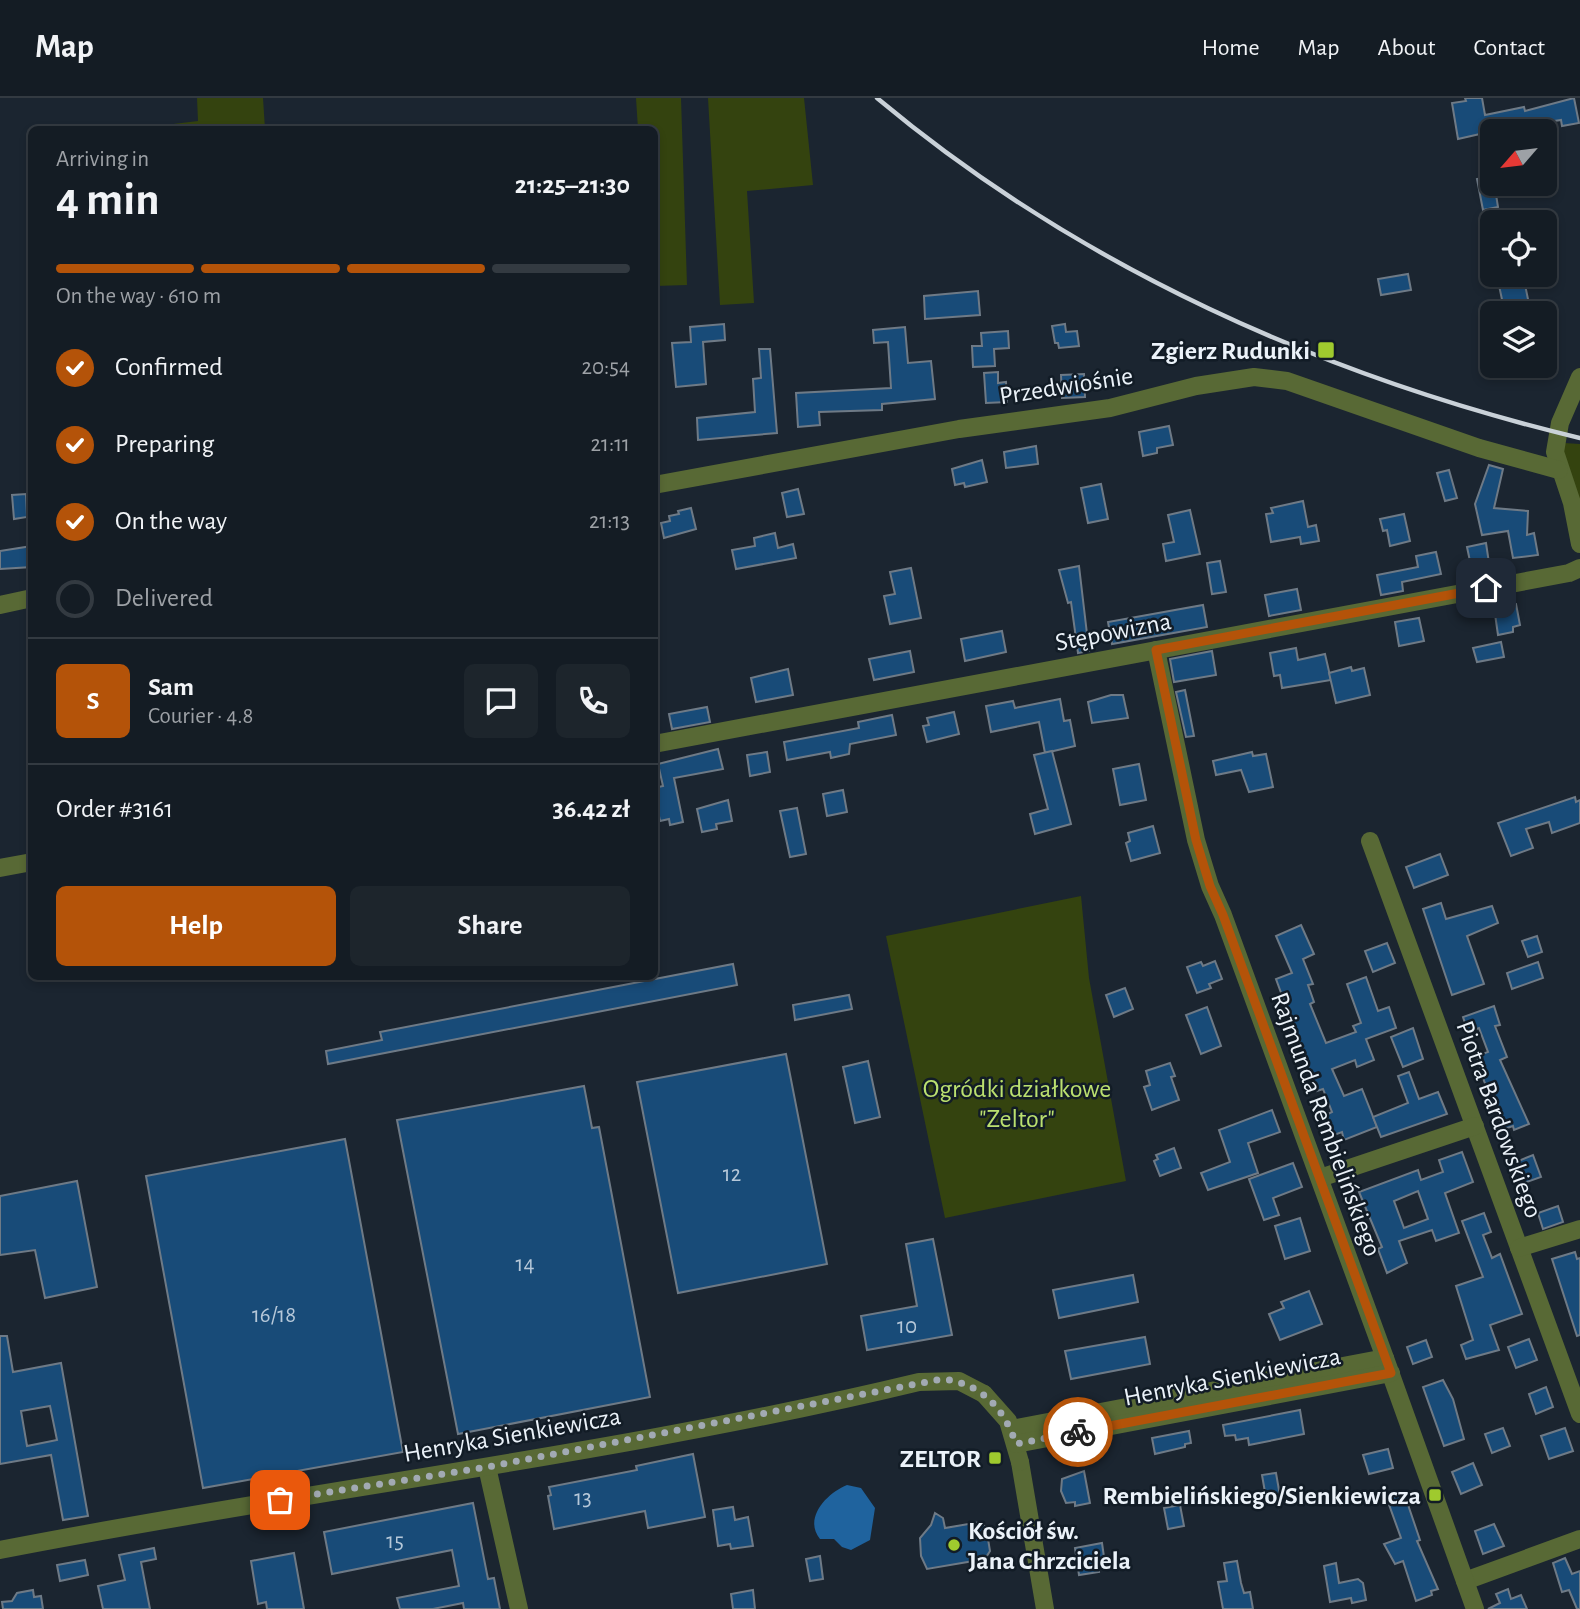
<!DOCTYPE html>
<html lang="en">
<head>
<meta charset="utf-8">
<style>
  body { margin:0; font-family:"Alegreya Sans",sans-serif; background:#1d252c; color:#f1f3f6; height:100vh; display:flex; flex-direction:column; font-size:26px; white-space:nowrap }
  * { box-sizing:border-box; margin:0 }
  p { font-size:23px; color:#9da1a6 }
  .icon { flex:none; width:38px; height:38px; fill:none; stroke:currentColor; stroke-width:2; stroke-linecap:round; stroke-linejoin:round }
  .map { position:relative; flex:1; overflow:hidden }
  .sheet { position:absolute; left:28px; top:28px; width:630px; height:854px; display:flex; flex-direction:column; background:#141c24; border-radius:10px; box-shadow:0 4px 10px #0003,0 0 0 2px #333a41 }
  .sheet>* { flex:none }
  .needle { width:46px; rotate:242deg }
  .controls { position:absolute; left:1480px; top:21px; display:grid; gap:14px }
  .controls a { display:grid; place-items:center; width:77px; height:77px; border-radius:10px; background:#141c24; box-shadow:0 4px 10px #0003,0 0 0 2px #333a41; font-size:35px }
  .pin { position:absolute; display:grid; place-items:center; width:60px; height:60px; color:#fff; margin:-30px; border-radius:14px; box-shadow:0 4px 10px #0006 }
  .courier { position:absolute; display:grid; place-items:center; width:70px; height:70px; margin:-35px; border:5px solid #b45309; border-radius:50%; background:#fff; color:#222; box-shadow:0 2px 9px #0007 }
  .head em { font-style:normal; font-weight:600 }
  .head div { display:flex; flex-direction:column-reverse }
  .head { display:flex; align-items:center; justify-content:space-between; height:119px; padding:0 28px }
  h1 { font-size:46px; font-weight:600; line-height:52px }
  .bar { display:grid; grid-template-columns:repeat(4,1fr); gap:10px 7px; align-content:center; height:84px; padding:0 28px }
  .bar i { height:9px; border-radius:5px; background:#333a41 }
  .bar .selected { background:#b45309 }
  .bar p { grid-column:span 4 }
  .line { display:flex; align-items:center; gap:18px; padding:0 28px; border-top:2px solid #333a41 }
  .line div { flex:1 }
  .round { display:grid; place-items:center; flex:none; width:74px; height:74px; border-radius:10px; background:#1d252c }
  ol { padding:0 28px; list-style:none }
  li { display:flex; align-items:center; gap:21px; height:77px }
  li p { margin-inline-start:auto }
  li .icon { padding:7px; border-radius:50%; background:#b45309; color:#fff; stroke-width:4 }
  li:last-child { color:#9da1a6 }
  li i { width:38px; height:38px; border:4px solid #333a41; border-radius:50% }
  .cta { display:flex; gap:14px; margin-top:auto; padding:14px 28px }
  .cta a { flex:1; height:80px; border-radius:10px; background:#b45309; color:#fff; font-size:28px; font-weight:600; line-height:80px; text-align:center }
  .cta a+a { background:#1d252c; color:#f1f3f6 }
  header { display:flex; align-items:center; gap:42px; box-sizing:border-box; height:98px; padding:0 35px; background:#141c24; border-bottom:2px solid #333a41 }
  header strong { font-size:33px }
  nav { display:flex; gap:38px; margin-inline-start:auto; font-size:24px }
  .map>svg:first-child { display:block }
  .green { fill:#34430f }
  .water { fill:#1f639e }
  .building { fill:#184b78; stroke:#6e7a86; stroke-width:2; fill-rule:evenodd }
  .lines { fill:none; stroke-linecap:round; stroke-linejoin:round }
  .minor { stroke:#586935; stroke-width:18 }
  .tertiary { stroke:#586935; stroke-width:18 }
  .rail { stroke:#c9d1d8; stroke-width:4.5 }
  .done { stroke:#a2aab3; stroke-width:7; stroke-dasharray:0 12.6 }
  .route { stroke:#b45309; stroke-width:9 }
  .poi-dot { fill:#9fca2e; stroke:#121c26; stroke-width:2.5 }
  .labels { text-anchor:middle; stroke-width:5; stroke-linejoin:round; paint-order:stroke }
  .number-label { font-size:23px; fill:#b6c8d9 }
  .poi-label { font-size:26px; font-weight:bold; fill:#ebf2f9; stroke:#121c26; text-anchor:end }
  .street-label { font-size:26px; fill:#ebf2f9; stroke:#121c26 }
  .park-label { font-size:26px; fill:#bbe06f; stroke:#121c26 }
</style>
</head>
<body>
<header>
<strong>Map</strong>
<nav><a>Home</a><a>Map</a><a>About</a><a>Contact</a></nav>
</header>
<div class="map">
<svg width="1580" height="1511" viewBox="0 0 1580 1511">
  <rect width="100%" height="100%" fill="#1b2530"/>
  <!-- green -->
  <g class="green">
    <polygon points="197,0 263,0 265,31 132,31 198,23"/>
    <polygon points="636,0 681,0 687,187 655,188 654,32 638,31"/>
    <polygon points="708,0 804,0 813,87 747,93 754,205 720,207"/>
    <polygon points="1564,345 1580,346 1580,411 1563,368"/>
    <polygon points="1081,798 1089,880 1126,1083 945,1120 886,838"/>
  </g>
  <!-- water -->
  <path class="water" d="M 847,1387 L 861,1390 L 875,1410 L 870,1442 L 851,1452 L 842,1449 L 834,1441 L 820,1441 C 803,1420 827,1395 847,1387 Z"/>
  <!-- building -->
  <g class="building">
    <polygon points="1465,0 1482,0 1485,17 1524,9 1525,13 1574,0 1579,25 1562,28 1561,22 1535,26 1537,33 1493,33 1458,41 1452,5 1466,3"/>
    <polygon points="1493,78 1498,109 1483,112 1477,81"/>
    <polygon points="1408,176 1411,192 1381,197 1378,181"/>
    <polygon points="1523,177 1529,206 1504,211 1497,178"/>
    <polygon points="978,193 980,217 925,221 924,198"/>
    <polygon points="724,226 725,242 703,244 706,286 676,289 672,245 691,244 690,229"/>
    <polygon points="1065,226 1066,234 1077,233 1079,248 1059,250 1058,245 1055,245 1052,228"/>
    <polygon points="905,229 908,265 931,263 935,301 882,306 882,312 819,314 820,327 798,329 796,295 891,290 888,244 874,245 873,232"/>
    <polygon points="1008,233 1009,250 994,251 995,268 973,269 972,248 982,248 981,235"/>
    <polygon points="759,251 770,251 777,335 698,342 697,320 755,314 753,281 761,280"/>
    <polygon points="998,274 998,285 1006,284 1007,304 986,305 984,275"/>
    <polygon points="1084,276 1085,299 1062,300 1061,277"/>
    <polygon points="1169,328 1173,347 1157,350 1157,355 1143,358 1139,334"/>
    <polygon points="1036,348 1038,366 1006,370 1004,354"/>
    <polygon points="982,362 987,384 965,389 964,385 955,387 952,371"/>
    <polygon points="1489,367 1503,371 1494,410 1528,413 1527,437 1534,435 1538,457 1513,460 1508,433 1482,437 1475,406"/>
    <polygon points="1449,372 1457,400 1445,403 1437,375"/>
    <polygon points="1101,386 1108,421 1088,425 1081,390"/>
    <polygon points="798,391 804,416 787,419 782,395"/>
    <polygon points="26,396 27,419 14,421 12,397"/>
    <polygon points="1303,403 1308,429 1316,427 1319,443 1301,446 1300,439 1271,444 1266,416 1273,415 1271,410"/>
    <polygon points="691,410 696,431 664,440 661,425 670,423 669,418 679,416 678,413"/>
    <polygon points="1190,412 1200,456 1166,463 1163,446 1174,444 1168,417"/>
    <polygon points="1404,416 1410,443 1390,448 1387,432 1383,433 1380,421"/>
    <polygon points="775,435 778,450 793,446 796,460 736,471 732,452 755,448 754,440"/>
    <polygon points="1486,445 1489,465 1471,468 1467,449"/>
    <polygon points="32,448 32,469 0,471 0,453"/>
    <polygon points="1436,454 1441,476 1402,484 1403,493 1381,497 1377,477 1418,469 1416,458"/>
    <polygon points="1220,463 1226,494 1212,496 1207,465"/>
    <polygon points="1079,468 1089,553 1078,555 1071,504 1068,505 1059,472"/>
    <polygon points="911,470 921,520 890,526 884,498 895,496 890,474"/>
    <polygon points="1297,491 1301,512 1269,518 1265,497"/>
    <polygon points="1516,506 1520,527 1513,529 1513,534 1498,537 1494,509"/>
    <polygon points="1203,507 1207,529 1112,546 1108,524"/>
    <polygon points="1419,520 1424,543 1399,548 1395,524"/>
    <polygon points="1002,533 1006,554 965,563 961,541"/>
    <polygon points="1501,544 1504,559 1477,564 1473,550"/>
    <polygon points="1296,550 1298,562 1325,556 1331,582 1282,590 1280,577 1274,578 1270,555"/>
    <polygon points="910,553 914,574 874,582 869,561"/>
    <polygon points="1212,553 1216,577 1174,584 1170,561"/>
    <polygon points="1351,569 1352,573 1364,570 1370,597 1336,605 1329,575"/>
    <polygon points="788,571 793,597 756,604 751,580"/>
    <polygon points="1185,592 1194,638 1186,639 1176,594"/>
    <polygon points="1111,597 1123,597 1128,620 1092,625 1088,604"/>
    <polygon points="1060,601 1064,623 1070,622 1075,648 1045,655 1039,624 991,634 986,608 1013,603 1015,610"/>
    <polygon points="707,609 710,624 672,631 669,616"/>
    <polygon points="954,614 959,636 927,644 923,628 929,627 927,620"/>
    <polygon points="892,617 896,637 850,646 849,656 831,660 830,654 787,662 784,644 859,630 858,624"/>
    <polygon points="718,651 723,671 674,680 683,724 670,727 669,721 660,723 654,694 654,690 663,688 658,666"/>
    <polygon points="1052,653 1071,726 1035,736 1030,716 1048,711 1034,657"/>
    <polygon points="767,654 770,674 750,678 747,657"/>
    <polygon points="1252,654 1253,658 1266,656 1273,689 1249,694 1241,672 1216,677 1213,663"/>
    <polygon points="1139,666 1146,702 1120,707 1113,671"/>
    <polygon points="843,692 847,714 827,718 823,696"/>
    <polygon points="1575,699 1576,704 1580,702 1580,725 1552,735 1549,724 1526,731 1533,750 1511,758 1498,725"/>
    <polygon points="728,702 732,723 716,726 717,731 702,734 697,711"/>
    <polygon points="797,710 806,756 790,759 780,713"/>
    <polygon points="1153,728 1160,755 1131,763 1126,745 1130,743 1128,735"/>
    <polygon points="1440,756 1448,777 1414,790 1406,769"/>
    <polygon points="1441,805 1446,821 1492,808 1498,825 1467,838 1484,886 1452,897 1423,811"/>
    <polygon points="1301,827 1314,856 1303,861 1313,886 1308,887 1314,904 1310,906 1326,945 1356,934 1353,928 1361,925 1347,886 1366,879 1378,913 1389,909 1396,930 1366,941 1374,962 1357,969 1355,962 1332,971 1344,998 1362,991 1377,1029 1344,1042 1342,1034 1334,1037 1326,1017 1332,1014 1323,991 1317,993 1276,881 1292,875 1276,838"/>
    <polygon points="1537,838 1542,854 1528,859 1522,843"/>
    <polygon points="1387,845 1395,865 1373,874 1365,853"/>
    <polygon points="1215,863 1222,881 1209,886 1211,890 1197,895 1187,869 1201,864 1203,868"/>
    <polygon points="1538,864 1543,880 1512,891 1507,875"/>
    <polygon points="733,866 737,887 328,966 326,953 382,942 380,934"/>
    <polygon points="1125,890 1133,911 1114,919 1106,897"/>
    <polygon points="849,897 852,911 795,922 793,907"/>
    <polygon points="1494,908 1500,927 1495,928 1507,959 1500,962 1529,1026 1514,1032 1513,1028 1504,1031 1484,983 1477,958 1488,954 1479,930 1468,934 1463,919"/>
    <polygon points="1207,909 1221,948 1201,956 1186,917"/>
    <polygon points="1413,930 1423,961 1403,969 1391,939"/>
    <polygon points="786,956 827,1166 678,1195 637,984"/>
    <polygon points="868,963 880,1019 855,1025 843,969"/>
    <polygon points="1170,965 1175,978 1171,979 1179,1002 1152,1012 1144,989 1150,987 1146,973"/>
    <polygon points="1409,974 1419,1001 1438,994 1447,1016 1381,1039 1373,1019 1408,1005 1398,978"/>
    <polygon points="584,988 592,1030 599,1029 650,1299 458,1336 397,1022"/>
    <polygon points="1272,1012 1280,1034 1248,1045 1258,1075 1208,1092 1201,1075 1230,1064 1219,1032"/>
    <polygon points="345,1041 403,1354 203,1390 146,1078"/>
    <polygon points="1174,1050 1181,1070 1160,1078 1154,1063 1158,1061 1156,1057"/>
    <path d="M 1462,1054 L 1473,1084 L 1445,1095 L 1459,1135 L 1436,1143 L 1432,1132 L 1399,1143 L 1407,1165 L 1387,1175 L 1378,1151 L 1382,1149 L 1359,1094 L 1418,1072 L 1421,1082 L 1443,1074 L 1439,1062 ZM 1418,1093 L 1428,1121 L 1404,1130 L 1394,1103 Z"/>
    <polygon points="1533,1057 1541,1079 1524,1085 1516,1064"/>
    <polygon points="1293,1065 1302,1089 1273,1100 1279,1117 1264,1122 1249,1081"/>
    <polygon points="77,1083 97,1189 45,1200 35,1152 0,1157 0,1098"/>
    <polygon points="1558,1108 1563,1124 1543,1131 1538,1115"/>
    <polygon points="1484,1115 1491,1134 1483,1137 1492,1160 1500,1156 1522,1216 1490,1227 1499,1252 1466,1261 1461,1247 1473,1242 1456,1188 1483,1179 1462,1123"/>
    <polygon points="1300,1120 1310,1153 1285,1161 1275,1128"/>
    <polygon points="933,1141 952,1237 867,1252 861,1218 917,1208 906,1146"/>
    <polygon points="1575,1154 1577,1161 1580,1160 1580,1237 1577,1238 1552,1161"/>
    <polygon points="1133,1177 1138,1204 1059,1220 1053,1192"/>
    <polygon points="1309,1193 1322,1226 1280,1242 1269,1216 1284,1210 1281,1204"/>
    <path d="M 0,1238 L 7,1238 L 13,1274 L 61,1265 L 88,1418 L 63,1422 L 51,1357 L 0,1366 ZM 50,1308 L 57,1342 L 27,1348 L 21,1313 Z"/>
    <polygon points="1145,1239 1150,1266 1071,1281 1065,1253"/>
    <polygon points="1529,1241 1537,1262 1516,1270 1508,1249"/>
    <polygon points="1426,1242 1432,1259 1413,1266 1407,1249"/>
    <polygon points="1443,1282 1453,1301 1464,1341 1444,1348 1423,1289"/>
    <polygon points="1546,1289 1553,1309 1536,1316 1529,1296"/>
    <polygon points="1300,1312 1304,1336 1249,1347 1248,1340 1236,1342 1235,1337 1225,1338 1223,1327"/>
    <polygon points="1503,1330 1510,1348 1492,1355 1485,1336"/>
    <polygon points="1565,1330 1573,1353 1549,1361 1541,1338"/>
    <polygon points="1189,1333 1191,1345 1185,1346 1185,1349 1155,1356 1152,1340"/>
    <polygon points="1388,1351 1393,1370 1369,1376 1363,1357"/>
    <polygon points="693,1356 705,1419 648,1430 645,1413 554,1431 548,1398 551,1397 549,1389 637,1372 636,1368"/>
    <polygon points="1473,1365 1482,1387 1461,1396 1452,1374"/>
    <polygon points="1084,1373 1090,1405 1075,1408 1075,1404 1066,1405 1061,1393 1062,1381"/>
    <polygon points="1276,1375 1280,1398 1266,1400 1262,1377"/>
    <polygon points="1404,1395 1420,1442 1417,1443 1438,1491 1431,1493 1432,1497 1416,1503 1403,1463 1395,1466 1384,1446 1401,1440 1387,1401"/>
    <polygon points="473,1405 488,1481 494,1480 500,1511 464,1511 463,1505 433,1511 400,1511 397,1500 459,1488 452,1452 332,1476 324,1434"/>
    <polygon points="1180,1407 1184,1428 1168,1431 1164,1410"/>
    <polygon points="733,1409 735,1422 748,1419 753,1448 731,1451 730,1446 718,1448 713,1412"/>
    <polygon points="935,1415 943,1420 945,1430 980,1424 986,1429 990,1453 985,1461 927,1471 921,1458 920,1440 931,1427"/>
    <polygon points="1494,1426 1504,1448 1483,1456 1475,1433"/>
    <polygon points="1102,1445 1105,1466 1098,1467 1099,1474 1079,1477 1075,1450"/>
    <polygon points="154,1450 156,1461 141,1464 150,1511 103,1511 98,1488 125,1482 119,1457"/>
    <polygon points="294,1455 304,1511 267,1511 266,1504 258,1506 251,1463"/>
    <polygon points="820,1458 823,1481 810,1483 806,1461"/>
    <polygon points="1565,1460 1572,1476 1580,1473 1580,1511 1577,1511 1569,1492 1562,1494 1553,1465"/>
    <polygon points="85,1462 88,1477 60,1483 57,1467"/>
    <polygon points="1237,1463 1241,1485 1244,1495 1250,1494 1253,1511 1223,1511 1218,1484 1227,1483 1224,1465"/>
    <polygon points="1336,1465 1339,1485 1358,1481 1363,1485 1366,1502 1352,1505 1351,1500 1330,1504 1324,1468"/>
    <polygon points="1508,1491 1511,1501 1521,1497 1527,1511 1488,1511 1500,1505 1496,1496"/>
    <polygon points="33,1492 34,1499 41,1498 43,1511 3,1511 2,1504 12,1503 17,1495"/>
    <polygon points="753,1492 755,1511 733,1511 731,1496"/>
  </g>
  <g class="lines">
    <!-- minor -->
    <g class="minor">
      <polyline points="1580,279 1560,325 1555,354 1572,405 1580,446"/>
      <polyline points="654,387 959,331 1110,310 1196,288 1254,279 1287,283 1479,350 1559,372"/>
      <polyline points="0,507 32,500"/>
      <polyline points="1156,552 1196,742 1210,788 1223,817 1385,1260"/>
      <polyline points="654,646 1569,475 1580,470"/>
      <polyline points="1370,743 1580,1316"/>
      <polyline points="0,770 32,764"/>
      <polyline points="1320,1080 1475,1028"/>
      <polyline points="1519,1150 1580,1131"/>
      <polyline points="1020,1364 1045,1511"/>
      <polyline points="487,1369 519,1511"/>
      <path d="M 0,1452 C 305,1392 616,1357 919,1284 L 959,1283 L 984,1296"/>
      <polyline points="1465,1483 1580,1441"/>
    </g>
    <!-- tertiary -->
    <g class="tertiary">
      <polyline points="984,1296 1008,1323 1020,1364"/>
      <polyline points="1011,1331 1385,1260 1475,1511"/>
      <polyline points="1016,1346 1391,1275"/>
    </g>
    <!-- rail -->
    <path class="rail" d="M 877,0 C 1079,169 1325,279 1580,340"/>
  </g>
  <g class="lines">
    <!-- done -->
    <path class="done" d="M 280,1402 L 487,1369 L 942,1281 C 981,1285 1004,1310 1016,1346 L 1078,1334"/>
    <!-- route -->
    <polyline class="route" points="1078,1334 1391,1275 1223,817 1210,788 1196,742 1156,552 1486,490"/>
  </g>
  <!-- markers -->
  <g class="poi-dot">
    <rect x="1317" y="243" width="18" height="18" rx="3.5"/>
    <rect x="988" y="1353" width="14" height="14" rx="3.5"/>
    <rect x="1428" y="1390" width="14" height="14" rx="3.5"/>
    <circle cx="954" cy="1447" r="7"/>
  </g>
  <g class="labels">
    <!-- number labels -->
    <g class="number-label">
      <text x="732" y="1083">12</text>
      <text x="525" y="1173">14</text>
      <text x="274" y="1224">16/18</text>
      <text x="907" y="1235">10</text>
      <text x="583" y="1407">13</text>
      <text x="395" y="1450">15</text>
    </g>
    <!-- poi labels -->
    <g class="poi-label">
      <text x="1310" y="261">Zgierz Rudunki</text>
      <text x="981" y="1369">ZELTOR</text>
      <text x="1421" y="1406">Rembielińskiego/Sienkiewicza</text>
      <text x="968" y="1441" text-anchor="start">Kościół św.<tspan x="968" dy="30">Jana Chrzciciela</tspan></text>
    </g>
    <!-- street labels -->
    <g class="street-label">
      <text transform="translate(1066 287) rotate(-9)" y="9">Przedwiośnie</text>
      <text transform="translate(1113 533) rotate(-11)" y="9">Stępowizna</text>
      <text transform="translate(1500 1021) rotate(70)" y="9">Piotra Bardowskiego</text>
      <text transform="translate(1327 1026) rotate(70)" y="9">Rajmunda Rembielińskiego</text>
      <text transform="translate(1232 1278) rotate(-11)" y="9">Henryka Sienkiewicza</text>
      <text transform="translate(512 1336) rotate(-10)" y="9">Henryka Sienkiewicza</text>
    </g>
    <!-- park labels -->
    <g class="park-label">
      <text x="1017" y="999">Ogródki działkowe<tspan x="1017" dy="30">"Zeltor"</tspan></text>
    </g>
  </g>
</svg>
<div class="controls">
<a><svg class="needle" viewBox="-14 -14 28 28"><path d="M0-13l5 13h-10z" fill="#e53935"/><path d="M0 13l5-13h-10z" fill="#9da1a6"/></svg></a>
<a><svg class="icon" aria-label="locate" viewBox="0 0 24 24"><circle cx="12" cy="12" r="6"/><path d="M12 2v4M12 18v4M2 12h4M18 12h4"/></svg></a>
<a><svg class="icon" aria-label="layers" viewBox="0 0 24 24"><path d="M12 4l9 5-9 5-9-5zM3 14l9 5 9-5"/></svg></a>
</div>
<div class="pin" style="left:280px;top:1402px;background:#ea580c"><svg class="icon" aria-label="bag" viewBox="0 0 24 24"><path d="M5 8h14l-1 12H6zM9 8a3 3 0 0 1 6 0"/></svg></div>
<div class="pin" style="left:1486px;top:490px;background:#1f2937"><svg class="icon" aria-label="home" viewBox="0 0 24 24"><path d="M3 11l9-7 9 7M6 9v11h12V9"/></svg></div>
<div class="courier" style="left:1078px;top:1334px"><svg class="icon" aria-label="bike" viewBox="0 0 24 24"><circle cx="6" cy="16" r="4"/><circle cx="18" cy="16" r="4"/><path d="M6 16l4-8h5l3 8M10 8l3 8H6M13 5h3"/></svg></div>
<section class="sheet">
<div class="head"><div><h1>4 min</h1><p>Arriving in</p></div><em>21:25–21:30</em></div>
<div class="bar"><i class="selected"></i><i class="selected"></i><i class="selected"></i><i></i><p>On the way · 610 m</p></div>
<ol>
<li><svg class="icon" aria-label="check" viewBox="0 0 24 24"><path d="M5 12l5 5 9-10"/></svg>Confirmed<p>20:54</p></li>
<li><svg class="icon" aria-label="check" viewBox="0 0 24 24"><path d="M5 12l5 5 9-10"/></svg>Preparing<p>21:11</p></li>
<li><svg class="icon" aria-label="check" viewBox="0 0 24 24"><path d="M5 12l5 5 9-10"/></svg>On the way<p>21:13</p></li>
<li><i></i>Delivered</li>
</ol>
<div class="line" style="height:126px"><b class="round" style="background:#b45309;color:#fff">S</b><div><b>Sam</b><p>Courier · 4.8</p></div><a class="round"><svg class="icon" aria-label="chat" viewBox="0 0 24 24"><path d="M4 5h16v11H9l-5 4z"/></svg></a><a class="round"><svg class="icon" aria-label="phone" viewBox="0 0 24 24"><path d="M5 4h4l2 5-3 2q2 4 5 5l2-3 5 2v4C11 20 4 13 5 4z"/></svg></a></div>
<div class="line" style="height:91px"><div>Order #3161</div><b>36.42 zł</b></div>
<div class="cta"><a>Help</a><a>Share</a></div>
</section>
</div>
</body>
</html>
